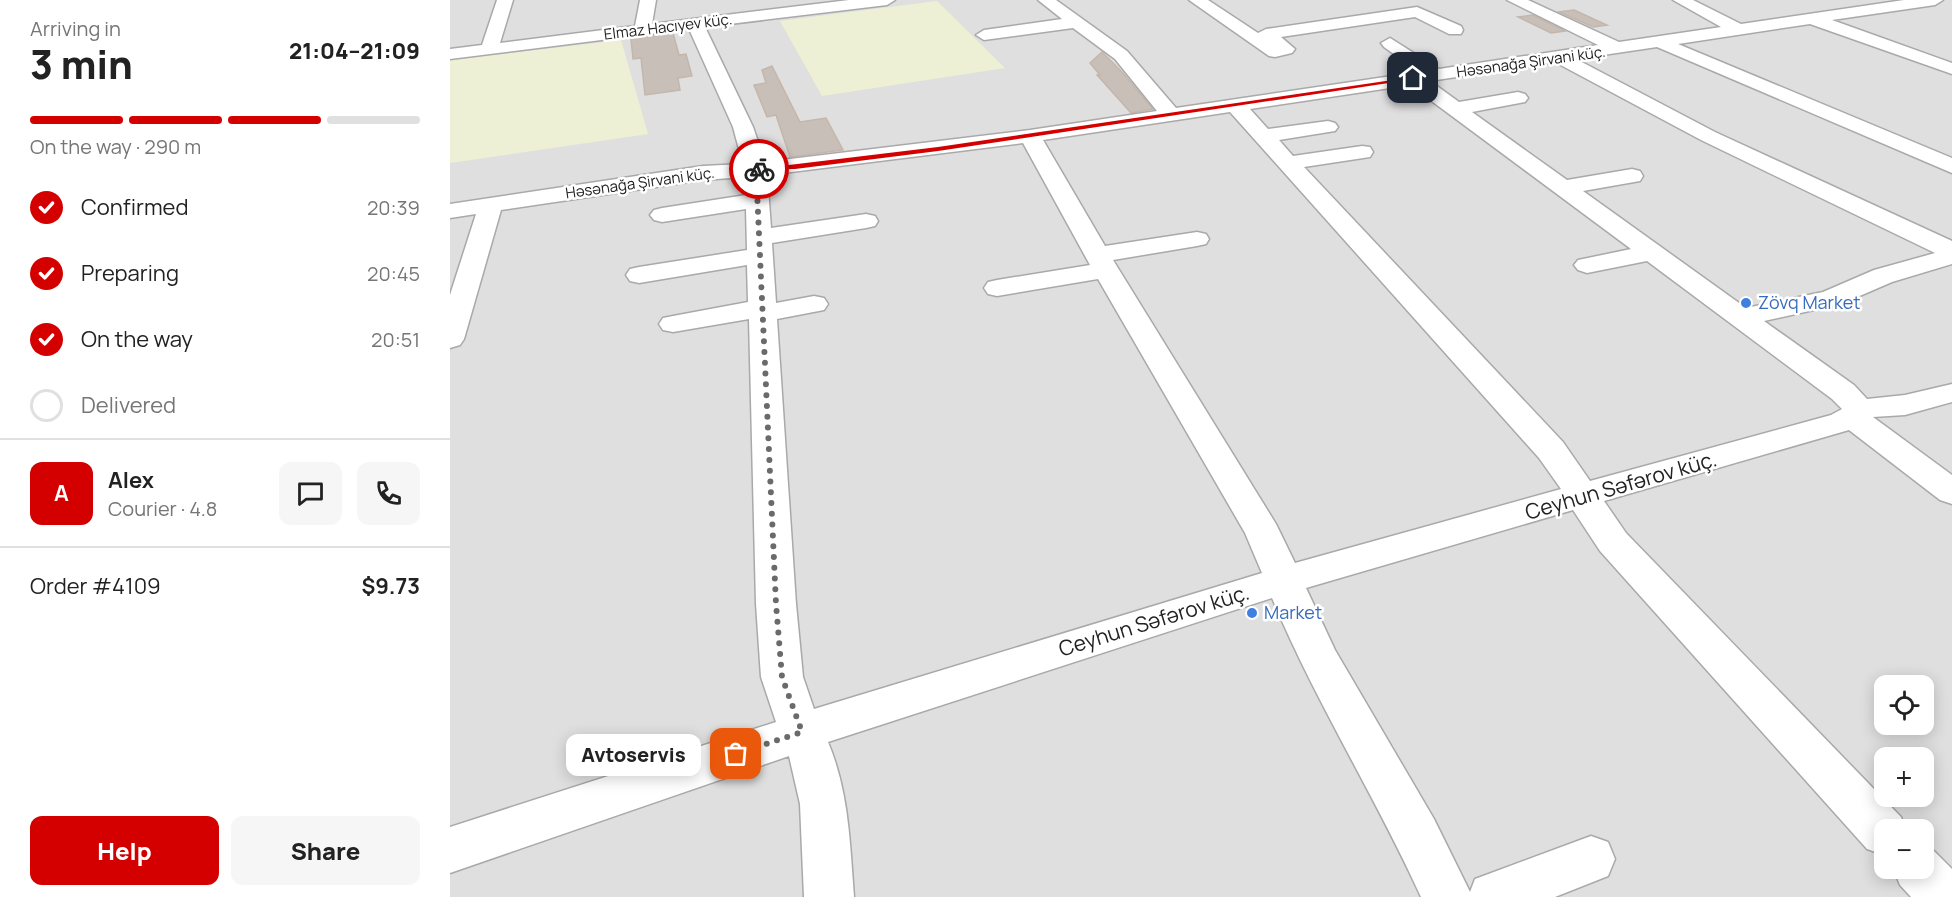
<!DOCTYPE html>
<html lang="en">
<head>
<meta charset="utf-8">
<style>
  body { margin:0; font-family:Manrope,sans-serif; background:#f6f6f6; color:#222; height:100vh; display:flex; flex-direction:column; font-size:22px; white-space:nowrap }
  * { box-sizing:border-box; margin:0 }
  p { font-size:20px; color:#767676 }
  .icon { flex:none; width:33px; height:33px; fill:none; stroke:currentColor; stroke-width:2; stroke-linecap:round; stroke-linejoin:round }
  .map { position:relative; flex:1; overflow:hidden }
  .details { display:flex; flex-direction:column; background:#fff; width:450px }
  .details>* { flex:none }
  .tools { position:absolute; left:1424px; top:675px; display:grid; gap:12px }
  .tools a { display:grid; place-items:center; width:60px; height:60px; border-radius:12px; background:#fff; box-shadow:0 3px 15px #0003; font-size:30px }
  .pin { position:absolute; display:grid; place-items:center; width:51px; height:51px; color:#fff; margin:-26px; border-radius:12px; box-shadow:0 3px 9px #0006 }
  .courier { position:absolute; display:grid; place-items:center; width:60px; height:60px; margin:-30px; border:4px solid #d40000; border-radius:50%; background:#fff; color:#222; box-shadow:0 2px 8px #0007 }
  .bubble { position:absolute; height:42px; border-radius:12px; background:#fff; box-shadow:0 3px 15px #0003; font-size:20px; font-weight:800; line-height:42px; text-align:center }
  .summary em { font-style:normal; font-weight:800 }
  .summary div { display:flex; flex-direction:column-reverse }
  .summary { display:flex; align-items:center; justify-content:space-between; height:102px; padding:0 30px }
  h1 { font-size:39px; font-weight:800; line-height:45px }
  .bar { display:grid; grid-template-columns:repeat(4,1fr); gap:9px 6px; align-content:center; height:72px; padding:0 30px }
  .bar i { height:8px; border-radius:4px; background:#e0e0e0 }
  .bar .selected { background:#d40000 }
  .bar p { grid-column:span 4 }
  .line { display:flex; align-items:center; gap:15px; padding:0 30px; border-top:2px solid #e0e0e0 }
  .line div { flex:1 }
  .round { display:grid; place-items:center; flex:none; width:63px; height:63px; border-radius:12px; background:#f6f6f6 }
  ol { padding:0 30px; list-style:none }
  li { display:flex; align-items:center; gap:18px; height:66px }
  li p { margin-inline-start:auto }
  li .icon { padding:6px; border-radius:50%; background:#d40000; color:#fff; stroke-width:4 }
  li:last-child { color:#767676 }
  li i { width:33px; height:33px; border:3px solid #e0e0e0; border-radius:50% }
  .primary-button { display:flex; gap:12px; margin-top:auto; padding:12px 30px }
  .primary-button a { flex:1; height:69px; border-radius:12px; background:#d40000; color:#fff; font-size:24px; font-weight:800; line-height:69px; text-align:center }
  .primary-button a+a { background:#f6f6f6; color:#222 }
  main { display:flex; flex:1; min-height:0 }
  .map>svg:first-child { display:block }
  .residential { fill:#e0dfdf; fill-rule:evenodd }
  .farmland { fill:#eef0d5 }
  .building { fill:#c7bfb8; stroke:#c4b6ab; stroke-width:1.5 }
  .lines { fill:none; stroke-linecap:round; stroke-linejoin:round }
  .minor-casing { stroke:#a9a9a9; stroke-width:3 }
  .minor { fill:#fff; fill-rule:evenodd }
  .route { fill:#d40000 }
  .done { stroke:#6b6a68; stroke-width:6; stroke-dasharray:0 10.8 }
  .shop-dot { fill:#3f7fe0; stroke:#fff; stroke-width:2 }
  .labels { text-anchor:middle; stroke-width:5; stroke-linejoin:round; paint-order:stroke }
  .far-street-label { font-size:15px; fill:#222; stroke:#fff }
  .shop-label { font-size:18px; fill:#366cbe; stroke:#fff; text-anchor:start }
  .near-street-label { font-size:21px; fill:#222; stroke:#fff }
</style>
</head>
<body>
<main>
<section class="details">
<div class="summary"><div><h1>3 min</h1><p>Arriving in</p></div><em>21:04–21:09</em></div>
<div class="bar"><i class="selected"></i><i class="selected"></i><i class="selected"></i><i></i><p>On the way · 290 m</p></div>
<ol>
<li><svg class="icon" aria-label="check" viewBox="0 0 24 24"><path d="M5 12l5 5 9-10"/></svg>Confirmed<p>20:39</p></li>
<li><svg class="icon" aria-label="check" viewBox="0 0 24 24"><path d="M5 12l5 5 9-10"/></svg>Preparing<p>20:45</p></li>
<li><svg class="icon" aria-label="check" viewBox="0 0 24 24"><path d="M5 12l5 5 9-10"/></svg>On the way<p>20:51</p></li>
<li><i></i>Delivered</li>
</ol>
<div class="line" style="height:108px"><b class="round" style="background:#d40000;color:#fff">A</b><div><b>Alex</b><p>Courier · 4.8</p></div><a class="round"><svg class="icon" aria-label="chat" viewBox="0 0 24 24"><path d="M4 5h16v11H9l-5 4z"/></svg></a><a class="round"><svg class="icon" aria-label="phone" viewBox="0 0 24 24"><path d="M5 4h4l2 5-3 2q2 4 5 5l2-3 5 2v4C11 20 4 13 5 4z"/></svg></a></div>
<div class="line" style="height:78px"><div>Order #4109</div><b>$9.73</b></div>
<div class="primary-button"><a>Help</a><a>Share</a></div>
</section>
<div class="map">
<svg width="1502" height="897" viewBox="0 0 1502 897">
  <rect width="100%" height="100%" fill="#f2efe9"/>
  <!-- residential -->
  <path class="residential" d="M 0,0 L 1502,0 L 1502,897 L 0,897 ZM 1434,686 L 1473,686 L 1473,724 L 1434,724 ZM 1434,758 L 1473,758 L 1473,796 L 1434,796 ZM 1434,830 L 1473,830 L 1473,868 L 1434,868 Z"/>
  <!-- farmland -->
  <g class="farmland">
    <polygon points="487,1 555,68 372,96 330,21"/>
    <polygon points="171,40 198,134 0,163 0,60"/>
  </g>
  <!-- building -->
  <g class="building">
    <polygon points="1124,10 1157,25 1143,27 1109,12"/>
    <polygon points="1083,15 1115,31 1101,33 1068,17"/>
    <polygon points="223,33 229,55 236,54 242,76 228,78 230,90 195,95 191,58 183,59 181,39"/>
    <polygon points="652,52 672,72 703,109 681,113 647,75 650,75 640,63"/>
    <polygon points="322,66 350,122 376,118 393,150 340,157 326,115 317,117 304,85 316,83 312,70"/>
  </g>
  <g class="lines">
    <!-- minor casing -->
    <g class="minor-casing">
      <g id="minor">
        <path d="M 47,0 L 63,0 L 50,43 L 185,26 L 190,0 L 206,0 L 202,24 L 399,0 L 445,0 L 437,5 L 255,27 L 303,127 L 315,162 L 580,130 L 707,111 L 665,59 L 623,28 L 534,40 L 526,35 L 534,30 L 612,19 L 588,0 L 606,0 L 677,51 L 726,108 L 969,72 L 934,47 L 931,43 L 940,38 L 989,69 L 1148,45 L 1057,0 L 1078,0 L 1169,42 L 1271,27 L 1223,0 L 1243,0 L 1291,24 L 1454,0 L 1493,0 L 1485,5 L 1382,20 L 1502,63 L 1502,74 L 1360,24 L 1228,44 L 1502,158 L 1502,173 L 1207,47 L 1126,59 L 1265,132 L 1502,241 L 1502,264 L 1442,282 L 1391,304 L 1314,321 L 1404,385 L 1417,399 L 1455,395 L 1502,384 L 1502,402 L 1455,415 L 1423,417 L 1502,475 L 1502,504 L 1490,500 L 1399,430 L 1154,501 L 1176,533 L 1451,817 L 1456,830 L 1434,830 L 1434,855 L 1417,849 L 1150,551 L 1123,510 L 856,588 L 885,650 L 984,819 L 1020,892 L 1025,879 L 1141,836 L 1158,842 L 1165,859 L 1158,876 L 1105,897 L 971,897 C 925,796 865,701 822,598 L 378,742 C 399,792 400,844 404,897 L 354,897 L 350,804 L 339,756 L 0,873 L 0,827 L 326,722 L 311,677 L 306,604 L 299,319 L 223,332 L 213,330 L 209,324 L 213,318 L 223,316 L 298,302 L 297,265 L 189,283 L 180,281 L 176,275 L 180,269 L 189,267 L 297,250 L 296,209 L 212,222 L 204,220 L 200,215 L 204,210 L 212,208 L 296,195 L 295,177 L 253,180 L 51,210 L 14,339 L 10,345 L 0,348 L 0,295 L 26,214 L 0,218 L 0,204 L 253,166 L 293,164 L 283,127 L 239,29 L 0,59 L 0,49 L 32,45 ZM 1105,62 L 1251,140 L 1485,253 L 1424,270 L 1373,292 L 1296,308 L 1133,191 L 1190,181 L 1193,176 L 1190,171 L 1182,169 L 1117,180 L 1022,112 L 1075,102 L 1078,98 L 1075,94 L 1068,92 L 1009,102 L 980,81 ZM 960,85 L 1181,249 L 1128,260 L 1124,265 L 1128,270 L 1137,273 L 1197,261 L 1382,399 L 1392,409 L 1381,415 L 1140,481 L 1113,442 L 854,167 L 920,157 L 923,152 L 920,147 L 912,146 L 843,156 L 829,140 L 885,131 L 888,127 L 885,123 L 878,121 L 818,129 L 800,109 ZM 780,112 L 1089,458 L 1111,489 L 845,563 L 826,524 L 663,260 L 747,246 L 756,244 L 759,239 L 756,234 L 747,232 L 655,246 L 593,140 ZM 573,143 L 640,265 L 547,280 L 538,282 L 534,288 L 538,294 L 547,296 L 648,279 L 795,533 L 812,573 L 364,709 L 353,677 L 346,604 L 327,319 L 374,310 L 378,304 L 374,298 L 364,296 L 326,303 L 322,243 L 416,228 L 425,226 L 428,221 L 425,216 L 416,214 L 321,228 L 317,175 Z"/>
        <polygon points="739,0 758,0 808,33 816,29 967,7 1011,26 1013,30 1011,34 999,34 965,17 831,37 845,49 842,53 825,57 819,56"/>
        <polygon points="1473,847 1484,851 1502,869 1502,897 1461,897 1450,885 1443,868 1473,868"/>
      </g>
    </g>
    <!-- minor -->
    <use href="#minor" class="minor"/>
  </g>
  <!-- route -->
  <polygon class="route" points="963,77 965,79 488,151 345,169 305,169 488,147"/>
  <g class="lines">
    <!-- done -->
    <polyline class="done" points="286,754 352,732 332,677 326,604 306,169 309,169"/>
  </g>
  <!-- markers -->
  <g class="shop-dot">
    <circle cx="1296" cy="303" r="6"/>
    <circle cx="802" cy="613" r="6"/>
  </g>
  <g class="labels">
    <!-- far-street labels -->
    <g class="far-street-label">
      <text transform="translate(218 27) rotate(-7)" y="5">Elmaz Hacıyev küç.</text>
      <text transform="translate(1081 62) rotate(-8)" y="5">Həsənağa Şirvani küç.</text>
      <text transform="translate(190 183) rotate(-8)" y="5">Həsənağa Şirvani küç.</text>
    </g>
    <!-- shop labels -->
    <g class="shop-label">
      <text x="1308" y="309">Zövq Market</text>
      <text x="814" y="619">Market</text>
    </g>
    <!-- near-street labels -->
    <g class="near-street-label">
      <text transform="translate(1171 486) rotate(-16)" y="7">Ceyhun Səfərov küç.</text>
      <text transform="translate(704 621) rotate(-17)" y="7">Ceyhun Səfərov küç.</text>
    </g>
  </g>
</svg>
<div class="tools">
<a><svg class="icon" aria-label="locate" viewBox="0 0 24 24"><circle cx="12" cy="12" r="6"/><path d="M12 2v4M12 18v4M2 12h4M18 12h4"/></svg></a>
<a>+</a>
<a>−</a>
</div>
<div class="pin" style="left:286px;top:754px;background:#ea580c"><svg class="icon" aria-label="bag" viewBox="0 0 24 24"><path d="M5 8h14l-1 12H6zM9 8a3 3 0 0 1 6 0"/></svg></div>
<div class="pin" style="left:963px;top:78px;background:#1f2937"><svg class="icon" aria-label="home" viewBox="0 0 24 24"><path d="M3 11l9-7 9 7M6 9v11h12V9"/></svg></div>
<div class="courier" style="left:309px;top:169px"><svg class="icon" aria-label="bike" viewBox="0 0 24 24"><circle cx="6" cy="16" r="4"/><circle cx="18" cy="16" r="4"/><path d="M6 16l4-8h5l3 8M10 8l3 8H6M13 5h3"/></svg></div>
<div class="bubble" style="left:116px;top:734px;width:135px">Avtoservis</div>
</div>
</main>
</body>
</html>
